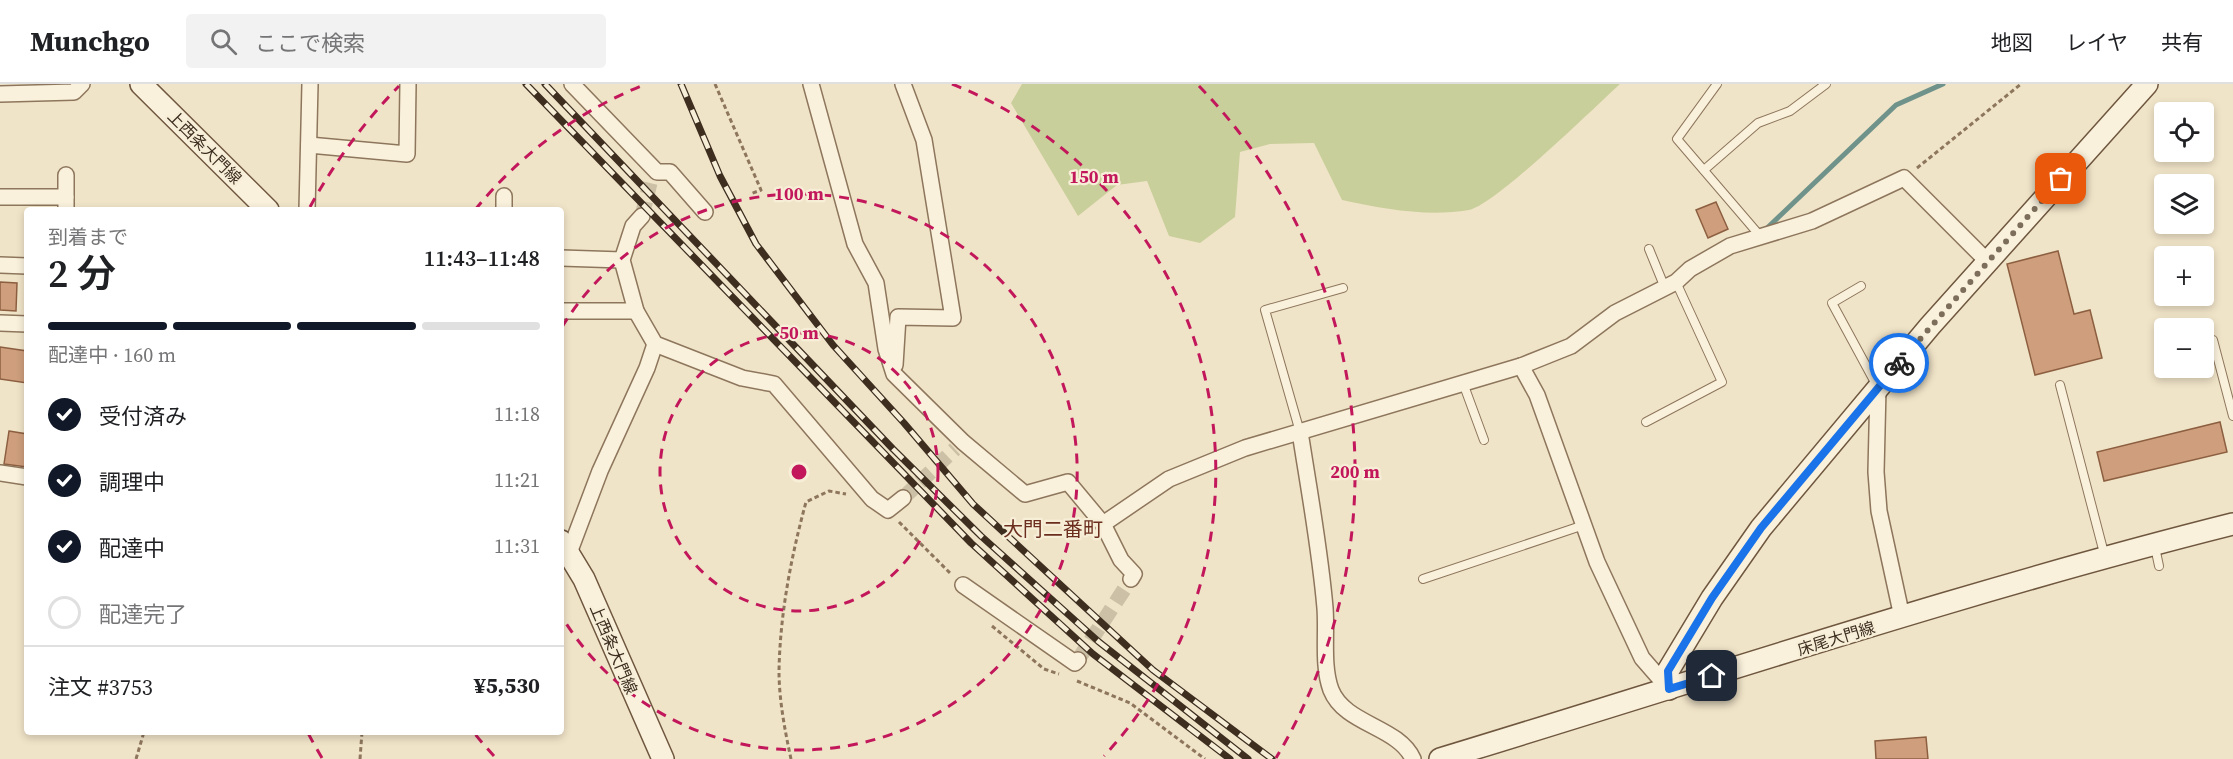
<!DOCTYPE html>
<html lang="ja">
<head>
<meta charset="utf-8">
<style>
  body { margin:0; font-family:"Source Serif 4","Noto Sans JP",serif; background:#f2f2f2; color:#202124; height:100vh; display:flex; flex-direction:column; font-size:22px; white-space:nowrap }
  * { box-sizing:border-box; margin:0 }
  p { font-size:20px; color:#757577 }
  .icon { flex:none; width:33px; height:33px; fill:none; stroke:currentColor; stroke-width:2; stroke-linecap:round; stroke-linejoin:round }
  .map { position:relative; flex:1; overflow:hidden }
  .sheet { position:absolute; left:24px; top:123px; width:540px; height:528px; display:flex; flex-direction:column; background:#fff; border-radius:6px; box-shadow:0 3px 9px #0003 }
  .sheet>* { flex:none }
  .buttons { position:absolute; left:2154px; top:18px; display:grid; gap:12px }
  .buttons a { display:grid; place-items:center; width:60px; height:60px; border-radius:6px; background:#fff; box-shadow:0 3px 9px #0003; font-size:30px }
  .pin { position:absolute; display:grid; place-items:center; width:51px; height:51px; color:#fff; margin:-26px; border-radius:12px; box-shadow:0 3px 9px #0006 }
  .courier { position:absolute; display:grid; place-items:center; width:60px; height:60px; margin:-30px; border:4px solid #1a73e8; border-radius:50%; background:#fff; color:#222; box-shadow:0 2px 8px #0007 }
  .head em { font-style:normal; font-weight:600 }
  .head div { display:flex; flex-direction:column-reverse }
  .head { display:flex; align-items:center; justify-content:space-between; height:102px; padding:0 24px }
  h1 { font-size:39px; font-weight:600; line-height:45px }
  .bar { display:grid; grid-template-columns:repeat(4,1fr); gap:9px 6px; align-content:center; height:72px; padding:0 24px }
  .bar i { height:8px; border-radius:4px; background:#e0e0e0 }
  .bar .on { background:#111827 }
  .bar p { grid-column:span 4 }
  .line { display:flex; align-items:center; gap:15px; padding:0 24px; border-top:2px solid #e0e0e0 }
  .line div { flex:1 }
  ol { padding:0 24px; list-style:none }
  li { display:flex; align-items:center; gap:18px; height:66px }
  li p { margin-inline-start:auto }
  li .icon { padding:6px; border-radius:50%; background:#111827; color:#fff; stroke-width:4 }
  li:last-child { color:#757577 }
  li i { width:33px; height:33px; border:3px solid #e0e0e0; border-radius:50% }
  header { display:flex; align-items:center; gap:36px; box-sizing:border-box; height:84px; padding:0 30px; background:#fff; border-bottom:2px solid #e0e0e0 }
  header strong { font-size:28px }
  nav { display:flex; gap:33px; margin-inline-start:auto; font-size:21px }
  .search { width:420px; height:54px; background:#f2f2f2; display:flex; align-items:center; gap:15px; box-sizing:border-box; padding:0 21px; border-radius:6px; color:#757577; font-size:22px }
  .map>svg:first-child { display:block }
  .green { fill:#c9cf9b }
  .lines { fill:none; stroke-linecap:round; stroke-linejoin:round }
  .stream { stroke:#6f938a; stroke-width:5 }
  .building { fill:#cf9f7d; stroke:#8d5f41; stroke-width:1.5 }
  .street-tunnel { stroke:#ccc0a6; stroke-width:15; stroke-dasharray:15 8; stroke-linecap:butt }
  .lane-casing { stroke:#8d765c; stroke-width:10 }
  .street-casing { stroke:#8d765c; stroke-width:18 }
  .secondary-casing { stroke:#6f573f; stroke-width:24 }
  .path { stroke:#8d765c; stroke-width:3; stroke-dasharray:4.5 3; stroke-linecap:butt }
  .lane { stroke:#faf1dc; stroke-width:8 }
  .street { stroke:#faf1dc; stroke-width:15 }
  .secondary { stroke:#faf1dc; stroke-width:21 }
  .rail-casing { stroke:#3d2e20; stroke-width:7 }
  .rail { stroke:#f7eed8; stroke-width:4.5; stroke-dasharray:14; stroke-linecap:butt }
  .done { stroke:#7c6e5b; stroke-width:6; stroke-dasharray:0 10.8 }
  .route { stroke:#1a73e8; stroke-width:8 }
  .ring { fill:none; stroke:#c2185b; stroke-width:3; stroke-dasharray:10 8 }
  .labels { text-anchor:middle; stroke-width:4.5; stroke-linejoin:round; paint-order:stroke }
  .street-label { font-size:16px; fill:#3d2e20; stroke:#f7eed8 }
  .quarter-label { font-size:20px; fill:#6b2e1e; stroke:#f7eed8 }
  .centre { fill:#c2185b; stroke:#f7eed8; stroke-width:3 }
  .ring-label { font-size:18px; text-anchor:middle; font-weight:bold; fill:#c2185b; stroke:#f7eed8; stroke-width:4.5; stroke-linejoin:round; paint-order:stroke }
</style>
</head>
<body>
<header>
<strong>Munchgo</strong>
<div class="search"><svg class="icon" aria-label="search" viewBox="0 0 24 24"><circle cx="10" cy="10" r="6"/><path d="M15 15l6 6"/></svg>ここで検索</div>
<nav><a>地図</a><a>レイヤ</a><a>共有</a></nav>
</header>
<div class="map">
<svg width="2233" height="675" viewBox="0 0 2233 675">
  <rect width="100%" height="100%" fill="#f0e4c8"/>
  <!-- green -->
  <path class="green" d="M 1022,0 L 1620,0 C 1595,23 1495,121 1469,126 C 1427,133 1384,125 1342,116 L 1314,59 L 1270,60 L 1240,68 L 1235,133 L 1200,159 L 1169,152 L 1147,97 L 1117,101 L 1078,132 L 1011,19 Z"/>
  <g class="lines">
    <!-- stream -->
    <polyline class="stream" points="1765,146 1896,21 1943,0"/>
  </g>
  <!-- building -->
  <g class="building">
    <polygon points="1716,118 1728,145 1708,154 1696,126"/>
    <polygon points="2058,167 2074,230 2090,226 2102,274 2035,291 2007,180"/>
    <polygon points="0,198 17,199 16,227 0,226"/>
    <polygon points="0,263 27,267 27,299 0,295"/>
    <polygon points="2220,338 2227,368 2104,397 2097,368"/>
    <polygon points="9,347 27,350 27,383 4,380"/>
    <polygon points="1926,653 1928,675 1876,675 1875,657"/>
  </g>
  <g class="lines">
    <!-- street-tunnel -->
    <g class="street-tunnel">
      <polyline points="642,132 650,99"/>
      <polyline points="903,414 955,365"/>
      <polyline points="1078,576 1131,495"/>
    </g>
    <!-- lane casing -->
    <g class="lane-casing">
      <g id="lane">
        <polyline points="1717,0 1677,55 1761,153"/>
        <polyline points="1704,86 1758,39 1790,27 1826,0"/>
        <polyline points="1649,165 1665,204"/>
        <polyline points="1861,202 1832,219 1877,302"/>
        <polyline points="2213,256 2233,332"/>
        <polyline points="1463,299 1484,356"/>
        <polyline points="2060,301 2105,473"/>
        <polyline points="1646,338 1722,298 1676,198"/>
        <polyline points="1300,348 1265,226 1343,204"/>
        <polyline points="2155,463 2159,482"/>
        <polyline points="1423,495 1584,441"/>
      </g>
    </g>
    <!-- street casing -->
    <g class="street-casing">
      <g id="street">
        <polyline points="572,0 657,88 670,88 705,128"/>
        <polyline points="811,0 855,160 876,199 886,265 894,290 963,358 1025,410 1068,398 1103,440 1121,476 1134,490 1131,495"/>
        <polyline points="0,10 74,8 82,0"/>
        <polyline points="309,61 407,70 408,0"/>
        <polyline points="0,113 66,113"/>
        <polyline points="66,126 66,91"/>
        <polyline points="307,126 310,0"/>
        <polyline points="504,126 504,112"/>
        <polyline points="642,132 633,142 622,176 636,227 655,260 742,294 774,300 872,415 888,426 903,414"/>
        <polyline points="561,174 622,176"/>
        <polyline points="0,181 27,182"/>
        <polyline points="561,227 636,227"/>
        <polyline points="0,239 27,240"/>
        <polyline points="895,281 898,233 953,234 924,56 903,0"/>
        <polyline points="1521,282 1537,311 1597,478 1642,574 1669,605"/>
        <polyline points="1878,304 1876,388 1879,427 1902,533"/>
        <path d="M 1300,348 C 1309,406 1320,465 1325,524 C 1327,550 1322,582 1331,606 C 1345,641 1398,642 1413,675"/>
        <polyline points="0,389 27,393"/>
        <polyline points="1103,440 1169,395 1245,364 1521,282 1571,262 1615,229 1676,198 1690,185 1730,162 1812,137 1904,94 1989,179"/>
        <polyline points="569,469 600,387 647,284 655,260"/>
        <polyline points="963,501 1075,579 1078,576"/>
      </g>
    </g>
    <!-- secondary casing -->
    <g class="secondary-casing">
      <g id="secondary">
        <polyline points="141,0 268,126"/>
        <polyline points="561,457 584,495 663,675"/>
        <polyline points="1669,605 1668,587 1712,514 1761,444 1930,242 2147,0"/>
        <path d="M 1440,675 C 1704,595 1966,507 2233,440"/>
      </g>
    </g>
    <!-- path -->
    <g class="path">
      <polyline points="715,0 761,106 750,110"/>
      <polyline points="1917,84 2021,0"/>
      <polyline points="899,438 951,490"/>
      <polyline points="992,542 1044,585 1059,590"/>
      <polyline points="1077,597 1130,619 1205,675"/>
      <polyline points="136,675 144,648"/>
      <polyline points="360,675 362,648"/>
      <path d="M 791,675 C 785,647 779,616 779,587 C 780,530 791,473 806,418 L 829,407 L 846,410"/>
    </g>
    <!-- lane -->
    <use href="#lane" class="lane"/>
    <!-- street -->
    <use href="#street" class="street"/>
    <!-- secondary -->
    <use href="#secondary" class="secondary"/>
    <!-- rail casing -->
    <g class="rail-casing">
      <g id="rail">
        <polyline points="526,0 971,459 1093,570 1230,675"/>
        <polyline points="545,0 893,365 981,452 1099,558 1248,675"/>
        <polyline points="681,0 720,92 756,160 833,261 904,339 973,420 1153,586 1272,675"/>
      </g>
    </g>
    <!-- rail -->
    <use href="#rail" class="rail"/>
  </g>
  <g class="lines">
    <!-- done -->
    <polyline class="done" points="1899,279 2061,95"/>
    <!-- route -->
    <polyline class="route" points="1712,592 1669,605 1668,587 1712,514 1761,444 1899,279"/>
  </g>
  <!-- distance rings -->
  <g class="ring">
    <circle cx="799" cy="388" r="139"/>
    <path d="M562 243A278 278 0 1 1 562 533"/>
    <path d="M494 672A417 417 0 0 1 475 650M475 126A417 417 0 0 1 646 0M952 0A417 417 0 0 1 1104 672"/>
    <path d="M322 674A556 556 0 0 1 308 649M310 123A556 556 0 0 1 399 2M1199 2A556 556 0 0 1 1276 674"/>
  </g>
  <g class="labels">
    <!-- street labels -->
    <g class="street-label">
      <text transform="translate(205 63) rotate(45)" y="6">上西条大門線</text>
      <text transform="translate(1836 554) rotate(-17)" y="6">床尾大門線</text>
      <text transform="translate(614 565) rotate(67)" y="6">上西条大門線</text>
    </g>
    <!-- quarter labels -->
    <g class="quarter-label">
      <text x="1053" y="452">大門二番町</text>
    </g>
  </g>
  <circle cx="799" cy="388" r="9" class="centre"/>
  <g class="ring-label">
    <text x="1094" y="99">150 m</text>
    <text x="799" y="116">100 m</text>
    <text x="799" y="255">50 m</text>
    <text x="1355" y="394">200 m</text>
  </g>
</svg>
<div class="buttons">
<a><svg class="icon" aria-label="locate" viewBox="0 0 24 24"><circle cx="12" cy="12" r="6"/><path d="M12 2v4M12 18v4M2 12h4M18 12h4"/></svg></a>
<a><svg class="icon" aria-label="layers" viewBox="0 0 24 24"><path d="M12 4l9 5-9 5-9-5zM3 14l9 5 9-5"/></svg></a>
<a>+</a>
<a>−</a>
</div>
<div class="pin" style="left:2061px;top:95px;background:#ea580c"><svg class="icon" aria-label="bag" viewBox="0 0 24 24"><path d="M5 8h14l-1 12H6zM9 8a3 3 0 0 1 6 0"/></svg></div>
<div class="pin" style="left:1712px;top:592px;background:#1f2937"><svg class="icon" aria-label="home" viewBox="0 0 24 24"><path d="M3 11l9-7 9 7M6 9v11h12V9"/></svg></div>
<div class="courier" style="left:1899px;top:279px"><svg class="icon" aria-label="bike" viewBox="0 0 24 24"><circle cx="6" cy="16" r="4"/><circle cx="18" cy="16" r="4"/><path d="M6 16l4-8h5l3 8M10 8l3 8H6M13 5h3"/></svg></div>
<section class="sheet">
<div class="head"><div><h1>2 分</h1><p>到着まで</p></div><em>11:43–11:48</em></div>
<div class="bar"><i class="on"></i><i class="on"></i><i class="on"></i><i></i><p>配達中 · 160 m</p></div>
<ol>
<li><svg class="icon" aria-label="check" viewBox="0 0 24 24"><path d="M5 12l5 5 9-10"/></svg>受付済み<p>11:18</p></li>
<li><svg class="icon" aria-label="check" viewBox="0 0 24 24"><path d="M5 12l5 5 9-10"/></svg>調理中<p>11:21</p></li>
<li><svg class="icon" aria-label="check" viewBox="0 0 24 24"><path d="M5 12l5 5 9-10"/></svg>配達中<p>11:31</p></li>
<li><i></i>配達完了</li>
</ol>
<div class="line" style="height:78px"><div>注文 #3753</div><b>¥5,530</b></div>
</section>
</div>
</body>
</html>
